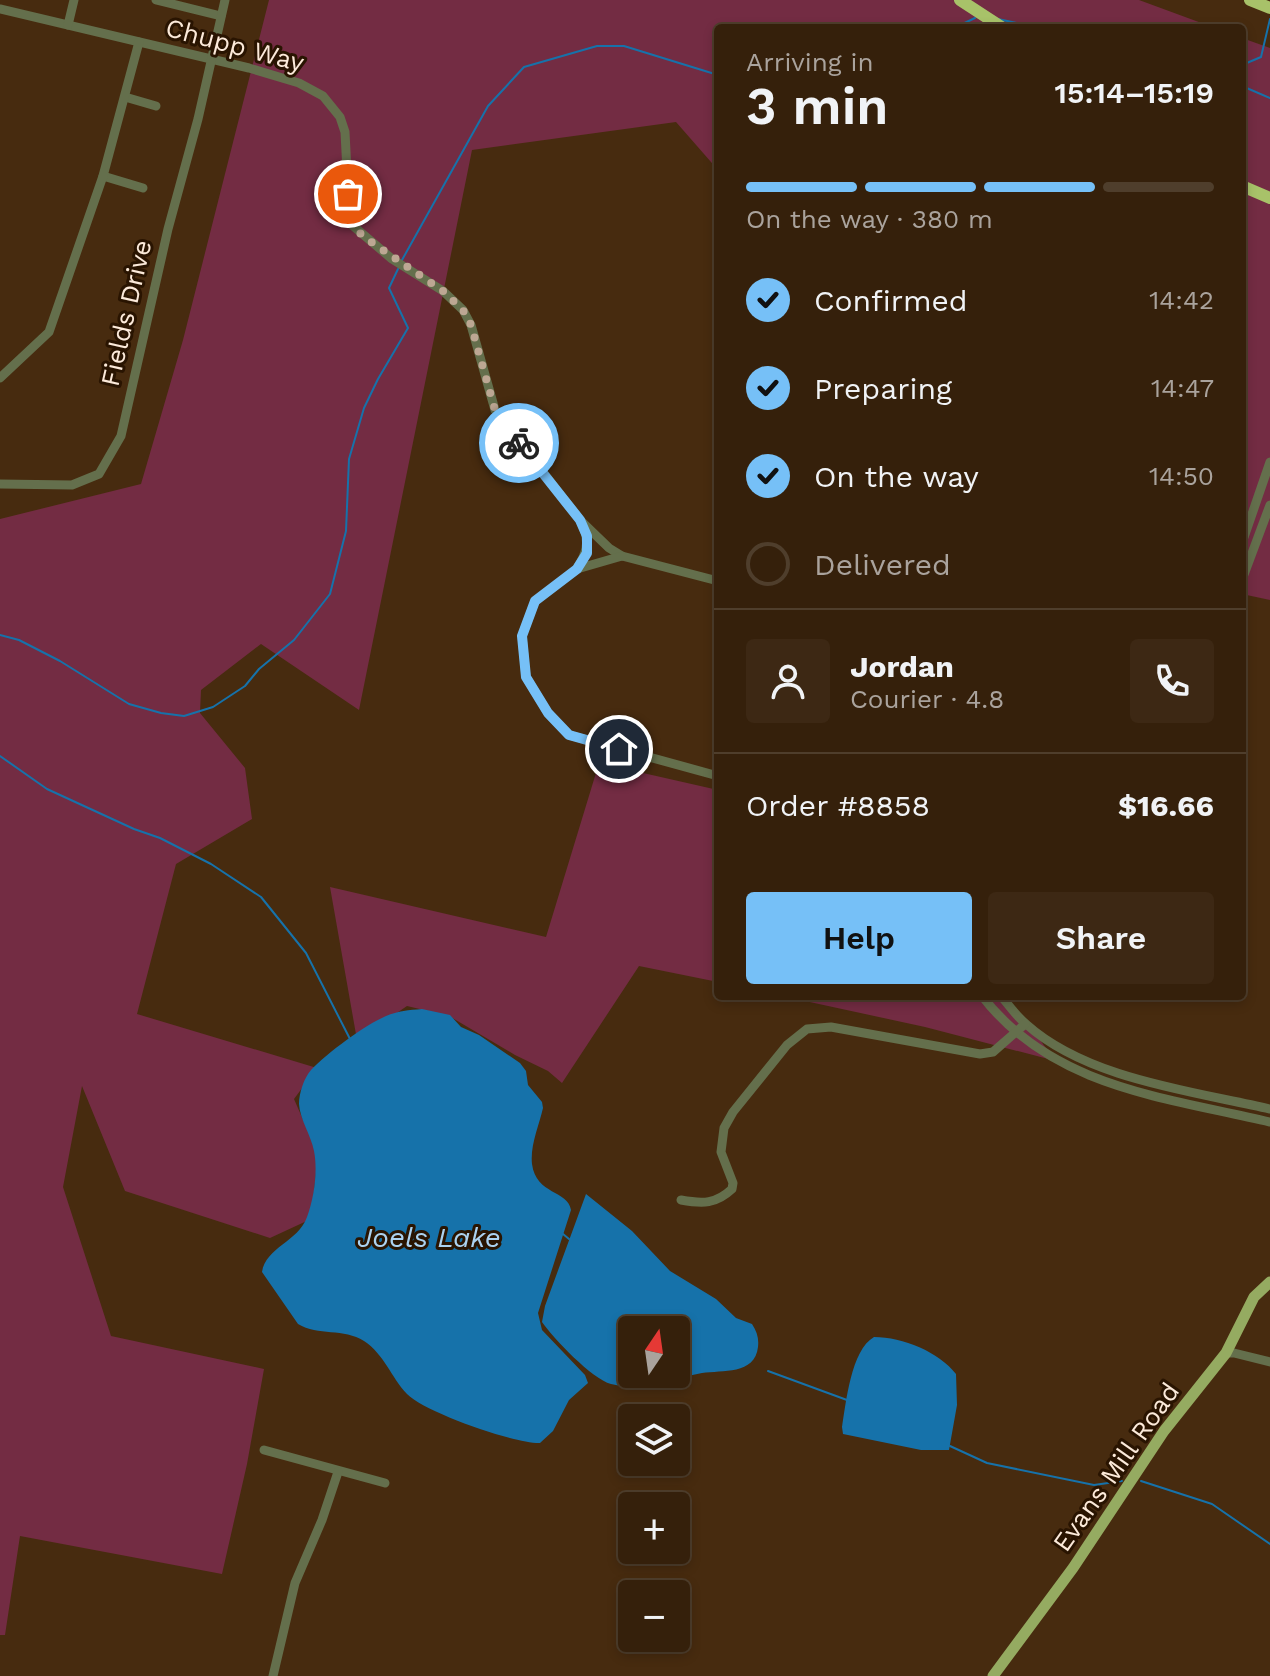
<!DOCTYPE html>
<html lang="en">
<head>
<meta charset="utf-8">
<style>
  body { margin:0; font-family:"Work Sans",sans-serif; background:#3d2814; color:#f1f3f6; height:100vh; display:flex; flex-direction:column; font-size:30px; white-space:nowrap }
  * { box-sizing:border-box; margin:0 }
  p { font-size:26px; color:#aaa39d }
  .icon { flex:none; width:44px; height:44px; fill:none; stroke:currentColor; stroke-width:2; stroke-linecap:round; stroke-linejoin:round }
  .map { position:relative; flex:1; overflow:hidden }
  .drawer { position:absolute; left:714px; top:24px; width:532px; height:976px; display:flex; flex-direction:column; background:#35200b; border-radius:8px; box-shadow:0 4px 12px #0003,0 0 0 2px #4f3e2c }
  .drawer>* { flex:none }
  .needle { width:52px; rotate:13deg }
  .tools { position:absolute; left:618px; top:1316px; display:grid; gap:16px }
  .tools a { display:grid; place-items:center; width:72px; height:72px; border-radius:8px; background:#35200b; box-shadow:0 4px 12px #0003,0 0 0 2px #4f3e2c; font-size:40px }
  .pin { position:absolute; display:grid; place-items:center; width:68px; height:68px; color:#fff; margin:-34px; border:4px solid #fff; border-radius:50%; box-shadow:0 2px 8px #0007 }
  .courier { position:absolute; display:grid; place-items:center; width:80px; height:80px; margin:-40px; border:6px solid #76c0f7; border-radius:50%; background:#fff; color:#222; box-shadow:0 2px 10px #0007 }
  .summary em { font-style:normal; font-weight:600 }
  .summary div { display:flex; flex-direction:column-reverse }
  .summary { display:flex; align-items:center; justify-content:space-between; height:136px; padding:0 32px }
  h1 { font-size:52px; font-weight:600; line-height:60px }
  .bar { display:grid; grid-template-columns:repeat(4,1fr); gap:12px 8px; align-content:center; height:96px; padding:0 32px }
  .bar i { height:10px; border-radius:6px; background:#4f3e2c }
  .bar .selected { background:#76c0f7 }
  .bar p { grid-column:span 4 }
  .line { display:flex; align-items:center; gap:20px; padding:0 32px; border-top:2px solid #4f3e2c }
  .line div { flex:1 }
  .round { display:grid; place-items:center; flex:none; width:84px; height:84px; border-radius:8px; background:#3d2814 }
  ol { padding:0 32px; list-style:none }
  li { display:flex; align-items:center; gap:24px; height:88px }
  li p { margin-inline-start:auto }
  li .icon { padding:8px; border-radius:50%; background:#76c0f7; color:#111; stroke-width:4 }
  li:last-child { color:#aaa39d }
  li i { width:44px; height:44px; border:4px solid #4f3e2c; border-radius:50% }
  .button { display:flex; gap:16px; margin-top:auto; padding:16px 32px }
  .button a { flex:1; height:92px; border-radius:8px; background:#76c0f7; color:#111; font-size:32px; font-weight:600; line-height:92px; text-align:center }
  .button a+a { background:#3d2814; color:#f1f3f6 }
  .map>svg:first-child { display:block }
  .green { fill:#732c43 }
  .water { fill:#1672aa; fill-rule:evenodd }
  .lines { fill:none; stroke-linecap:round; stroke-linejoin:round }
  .stream { stroke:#1672aa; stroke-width:2 }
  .minor { stroke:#646f4c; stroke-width:9 }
  .major { stroke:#95ab61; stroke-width:11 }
  .highway { stroke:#a8c269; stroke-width:12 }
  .done { stroke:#bda793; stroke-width:8; stroke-dasharray:0 14.4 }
  .route { stroke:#76c0f7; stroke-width:10 }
  .labels { text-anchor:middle; stroke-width:6; stroke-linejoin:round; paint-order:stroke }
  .street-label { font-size:26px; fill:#fceada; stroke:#291401 }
  .water-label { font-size:28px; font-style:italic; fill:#abd2f0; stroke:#291401 }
</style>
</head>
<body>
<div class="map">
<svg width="1270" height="1676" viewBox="0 0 1270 1676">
  <rect width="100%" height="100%" fill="#472b0f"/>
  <!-- green -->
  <g class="green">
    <polygon points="269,0 1139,0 1215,28 718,28 718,170 676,122 472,150 359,710 261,644 201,690 200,713 245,768 252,819 176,864 137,1014 317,1068 294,1099 318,1154 311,1219 270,1238 125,1191 82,1086 63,1187 111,1336 264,1369 247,1464 222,1574 20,1536 5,1635 0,1635 0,519 141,484 183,340"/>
    <polygon points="1242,38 1270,48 1270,600 1242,594"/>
    <polygon points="599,763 718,790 718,982 639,966 562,1083 548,1071 515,1055 449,1016 407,1006 357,1040 330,887 546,937"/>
    <polygon points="782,996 1006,996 1056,1061 925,1027"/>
  </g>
  <!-- water -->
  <g class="water">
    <path d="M 422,1009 L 450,1015 L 461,1027 L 479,1035 L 520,1063 L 526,1071 L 528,1085 L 542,1102 L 543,1108 C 539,1126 530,1145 532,1164 C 536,1195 568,1190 571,1210 L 538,1313 L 542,1330 L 585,1375 L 588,1383 L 569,1400 L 553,1431 L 540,1443 C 515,1444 424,1412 407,1394 C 391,1377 384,1354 364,1341 C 344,1328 318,1336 298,1324 L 262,1272 C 266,1247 298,1242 307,1217 C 314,1198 318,1171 314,1151 C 311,1135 300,1120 299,1104 C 299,1093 304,1078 311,1070 C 327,1053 365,1025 386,1016 C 398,1011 409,1010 422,1009 Z"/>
    <path d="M 586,1194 L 632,1231 L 670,1271 L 716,1299 L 736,1318 L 752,1324 C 757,1332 759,1338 758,1347 C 755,1375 722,1370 702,1373 C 668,1379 647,1393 611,1384 C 592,1379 553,1338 542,1322 L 545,1306 ZM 632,1330 L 676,1330 L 676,1374 L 632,1374 Z"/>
    <path d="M 874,1337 C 903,1337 939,1352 956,1374 L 957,1405 L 949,1450 L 921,1450 L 843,1434 L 842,1427 C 846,1403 851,1350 874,1337 Z"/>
  </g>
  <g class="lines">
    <!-- stream -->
    <g class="stream">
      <polyline points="998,19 1039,28"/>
      <polyline points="954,28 975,18"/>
      <polyline points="1242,65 1261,57 1270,19"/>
      <polyline points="1242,86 1270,98"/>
      <polyline points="402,260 488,106 524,67 597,46 624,46 718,75"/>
      <polyline points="0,635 19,640 60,661 129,704 161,713 184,716 213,707 245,686 259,669 294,640 330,594 346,531 349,459 364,408 378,379 408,328 389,288 398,269"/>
      <polyline points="0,756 47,789 134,829 160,838 211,864 261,897 306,953 350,1039"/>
      <polyline points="563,1234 569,1239"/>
      <polyline points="768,1371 847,1400"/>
      <polyline points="950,1446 987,1463 1094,1485 1122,1481"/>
      <polyline points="1141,1481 1212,1504 1270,1544"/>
    </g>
    <!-- minor -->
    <g class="minor">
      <polyline points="156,0 221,16"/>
      <polyline points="0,9 249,68 299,83 323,96 340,117 345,132 349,211 352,225 392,259 443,291 463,310 471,325 495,410 580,520 609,548 622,556"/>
      <polyline points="68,25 74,0"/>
      <polyline points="125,97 156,106"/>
      <polyline points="103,176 143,188"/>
      <polyline points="0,378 49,332 103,176 139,42"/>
      <polyline points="0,484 72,485 99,474 121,436 168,229 198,119 225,0"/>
      <polyline points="1242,543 1270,462"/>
      <path d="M 577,568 C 586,554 590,543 583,527"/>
      <polyline points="1242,580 1270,505"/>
      <polyline points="718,581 622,556 577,569 535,601 522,636 526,677 548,713 569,735 718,776"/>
      <path d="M 982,996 C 1053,1088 1165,1097 1270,1122"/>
      <path d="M 1001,996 C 1009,1005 1016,1016 1026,1024 C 1087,1079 1192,1091 1270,1109"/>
      <path d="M 681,1200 C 703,1204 716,1204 732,1189 L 733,1183 L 721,1152 L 724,1128 L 733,1112 L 787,1045 L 807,1029 L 831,1027 L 980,1054 L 993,1052 L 1025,1024"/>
      <polyline points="1226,1353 1234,1353 1270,1362"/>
      <polyline points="264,1450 385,1483"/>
      <polyline points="273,1676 295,1583 322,1520 338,1472"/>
    </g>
    <!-- major -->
    <polyline class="major" points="993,1676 1073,1568 1164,1431 1226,1353 1254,1297 1270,1282"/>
    <!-- highway -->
    <g class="highway">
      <polyline points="960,0 1003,28"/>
      <polyline points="1250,0 1270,8"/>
      <polyline points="1242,186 1270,198"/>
    </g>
  </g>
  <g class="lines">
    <!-- done -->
    <polyline class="done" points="348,194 352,225 364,237 443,291 463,310 471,325 495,410 519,443"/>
    <!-- route -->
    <polyline class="route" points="519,443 580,520 587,536 587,553 577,569 535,601 522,636 526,677 548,713 569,735 619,749"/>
  </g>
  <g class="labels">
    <!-- street labels -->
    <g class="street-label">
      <text transform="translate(235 45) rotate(15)" y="9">Chupp Way</text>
      <text transform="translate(126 313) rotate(-77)" y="9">Fields Drive</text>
      <text transform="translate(1116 1467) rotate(-55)" y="9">Evans Mill Road</text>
    </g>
    <!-- water labels -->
    <g class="water-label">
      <text x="429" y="1247">Joels Lake</text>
    </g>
  </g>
</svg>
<div class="tools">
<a><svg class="needle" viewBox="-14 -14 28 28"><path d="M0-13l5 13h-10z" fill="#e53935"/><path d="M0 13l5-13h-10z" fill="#aaa39d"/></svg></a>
<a><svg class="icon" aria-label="layers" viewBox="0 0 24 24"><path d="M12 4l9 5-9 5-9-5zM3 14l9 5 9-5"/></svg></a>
<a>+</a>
<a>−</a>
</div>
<div class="pin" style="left:348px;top:194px;background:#ea580c"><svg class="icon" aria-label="bag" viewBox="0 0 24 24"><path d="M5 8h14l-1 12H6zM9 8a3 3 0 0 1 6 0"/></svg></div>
<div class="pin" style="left:619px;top:749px;background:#1f2937"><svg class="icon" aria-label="home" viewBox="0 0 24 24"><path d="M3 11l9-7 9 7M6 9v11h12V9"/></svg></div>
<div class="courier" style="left:519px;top:443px"><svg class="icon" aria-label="bike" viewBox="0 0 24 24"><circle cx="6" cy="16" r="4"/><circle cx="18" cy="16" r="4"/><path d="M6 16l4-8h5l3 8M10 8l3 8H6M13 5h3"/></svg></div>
<section class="drawer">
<div class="summary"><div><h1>3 min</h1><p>Arriving in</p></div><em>15:14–15:19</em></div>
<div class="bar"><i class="selected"></i><i class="selected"></i><i class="selected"></i><i></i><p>On the way · 380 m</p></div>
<ol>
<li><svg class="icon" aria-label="check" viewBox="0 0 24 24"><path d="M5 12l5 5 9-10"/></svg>Confirmed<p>14:42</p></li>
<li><svg class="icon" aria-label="check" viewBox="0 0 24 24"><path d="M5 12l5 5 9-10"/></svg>Preparing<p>14:47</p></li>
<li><svg class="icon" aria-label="check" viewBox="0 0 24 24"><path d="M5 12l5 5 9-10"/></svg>On the way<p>14:50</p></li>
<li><i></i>Delivered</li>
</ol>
<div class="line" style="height:144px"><a class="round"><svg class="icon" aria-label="person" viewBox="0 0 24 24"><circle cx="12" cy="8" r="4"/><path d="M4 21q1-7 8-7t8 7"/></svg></a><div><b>Jordan</b><p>Courier · 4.8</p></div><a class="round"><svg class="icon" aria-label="phone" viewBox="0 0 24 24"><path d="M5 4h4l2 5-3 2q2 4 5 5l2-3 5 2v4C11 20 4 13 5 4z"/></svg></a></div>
<div class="line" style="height:104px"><div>Order #8858</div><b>$16.66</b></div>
<div class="button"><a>Help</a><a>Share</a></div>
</section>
</div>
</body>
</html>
